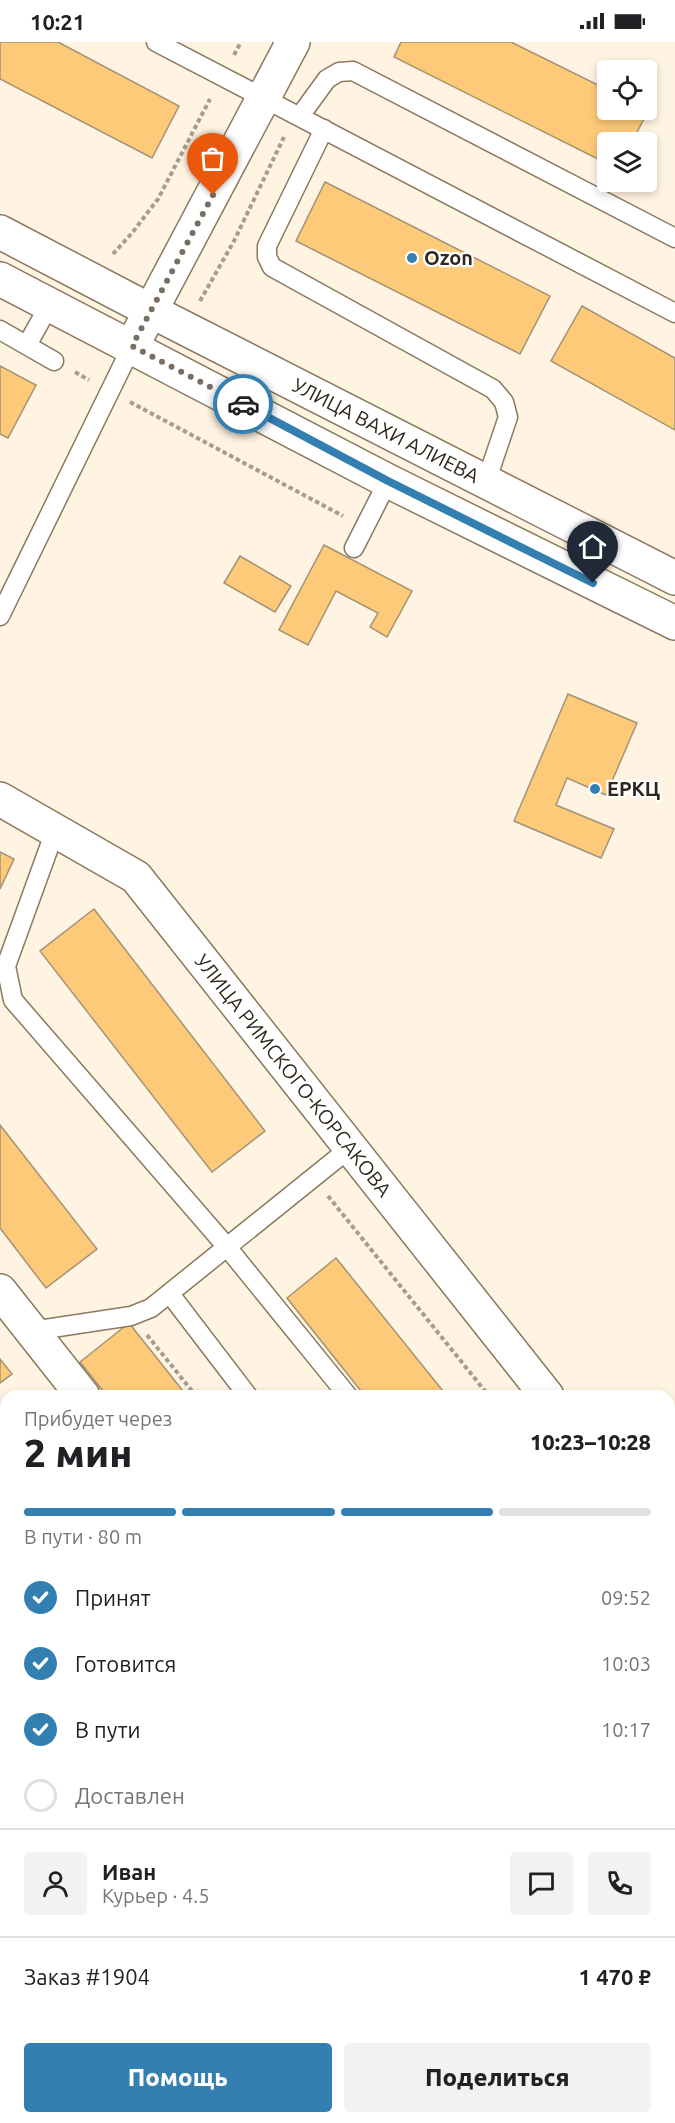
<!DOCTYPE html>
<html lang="ru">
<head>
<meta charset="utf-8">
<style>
  body { margin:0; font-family:Ubuntu,sans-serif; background:#f2f2f2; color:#202124; height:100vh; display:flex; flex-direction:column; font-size:22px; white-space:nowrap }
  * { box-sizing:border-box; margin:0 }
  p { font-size:20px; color:#757577 }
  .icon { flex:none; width:33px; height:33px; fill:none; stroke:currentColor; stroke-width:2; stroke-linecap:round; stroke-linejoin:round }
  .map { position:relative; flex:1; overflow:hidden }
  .drawer { position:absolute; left:0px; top:1348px; width:675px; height:734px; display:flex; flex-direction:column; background:#fff; border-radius:18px 18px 0 0; box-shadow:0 3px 9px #0003 }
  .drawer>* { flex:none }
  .buttons { position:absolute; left:597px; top:18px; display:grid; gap:12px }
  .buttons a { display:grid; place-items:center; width:60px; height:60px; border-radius:6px; background:#fff; box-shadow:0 3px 9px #0003; font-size:30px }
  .pin { position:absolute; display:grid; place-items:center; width:51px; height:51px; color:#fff; margin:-62px -26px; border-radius:50% 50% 50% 0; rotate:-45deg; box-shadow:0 0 6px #0007 }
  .pin .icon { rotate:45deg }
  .courier { position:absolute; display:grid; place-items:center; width:60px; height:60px; margin:-30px; border:4px solid #337fb2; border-radius:50%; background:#fff; color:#222; box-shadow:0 2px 8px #0007 }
  .head em { font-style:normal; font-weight:800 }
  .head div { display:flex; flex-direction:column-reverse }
  .head { display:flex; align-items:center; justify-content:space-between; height:102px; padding:0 24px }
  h1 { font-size:39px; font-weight:800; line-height:45px }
  .bar { display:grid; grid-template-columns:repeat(4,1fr); gap:9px 6px; align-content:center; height:72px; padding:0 24px }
  .bar i { height:8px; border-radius:4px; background:#e0e0e0 }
  .bar .selected { background:#337fb2 }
  .bar p { grid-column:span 4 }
  .line { display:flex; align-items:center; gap:15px; padding:0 24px; border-top:2px solid #e0e0e0 }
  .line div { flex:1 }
  .round { display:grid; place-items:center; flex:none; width:63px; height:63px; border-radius:6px; background:#f2f2f2 }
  ol { padding:0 24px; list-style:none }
  li { display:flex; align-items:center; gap:18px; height:66px }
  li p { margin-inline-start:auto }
  li .icon { padding:6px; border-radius:50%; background:#337fb2; color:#fff; stroke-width:4 }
  li:last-child { color:#757577 }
  li i { width:33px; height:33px; border:3px solid #e0e0e0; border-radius:50% }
  .button { display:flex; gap:12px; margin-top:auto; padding:12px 24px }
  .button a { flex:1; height:69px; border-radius:6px; background:#337fb2; color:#fff; font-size:24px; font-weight:800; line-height:69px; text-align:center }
  .button a+a { background:#f2f2f2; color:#202124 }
  .status { display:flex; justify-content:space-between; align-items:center; height:42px; padding:0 30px; background:#fff; direction:ltr }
  .status svg { height:16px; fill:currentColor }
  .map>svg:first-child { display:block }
  .building { fill:#fdca7a; stroke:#a49276; stroke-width:1.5 }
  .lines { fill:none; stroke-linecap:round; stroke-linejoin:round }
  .service-casing { stroke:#8b795f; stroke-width:21 }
  .minor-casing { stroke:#8b795f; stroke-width:36 }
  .secondary-casing { stroke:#8b795f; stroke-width:36 }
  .path { stroke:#a79d8e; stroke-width:4; stroke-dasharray:4.5 3; stroke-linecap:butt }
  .service { stroke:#fff; stroke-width:18 }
  .minor { stroke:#fff; stroke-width:33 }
  .secondary { stroke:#fff; stroke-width:33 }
  .done { stroke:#786e61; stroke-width:6; stroke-dasharray:0 10.8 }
  .route { stroke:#337fb2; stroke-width:8 }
  .poi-dot { fill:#337fb2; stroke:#fff; stroke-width:2 }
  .labels { text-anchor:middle; stroke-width:4.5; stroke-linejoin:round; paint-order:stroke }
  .poi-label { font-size:20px; font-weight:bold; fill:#2f271c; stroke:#fff; text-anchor:start }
  .street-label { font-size:20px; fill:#2f271c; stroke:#fff }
</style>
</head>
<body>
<div class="status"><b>10:21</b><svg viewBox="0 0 49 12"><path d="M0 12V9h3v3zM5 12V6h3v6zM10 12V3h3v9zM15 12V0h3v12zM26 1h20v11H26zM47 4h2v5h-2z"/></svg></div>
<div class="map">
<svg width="675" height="2081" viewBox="0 0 675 2081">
  <rect width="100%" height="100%" fill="#fff3e1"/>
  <!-- building -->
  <g class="building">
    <polygon points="0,0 58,0 179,64 152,116 0,37"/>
    <polygon points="401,0 511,0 608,48 608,68 648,69 632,100 608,100 608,122 394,15"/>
    <polygon points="325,140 550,254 520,312 296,199"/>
    <polygon points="582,264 675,316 675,388 551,319"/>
    <polygon points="0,324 36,343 8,396 0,392"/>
    <polygon points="324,503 412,549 387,595 370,585 378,571 336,549 308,603 279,588"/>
    <polygon points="240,514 291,544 275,570 224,541"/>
    <polygon points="568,652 637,681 606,753 567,736 556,763 614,787 601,816 514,779"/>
    <polygon points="0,810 14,817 0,847"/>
    <polygon points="94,867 265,1089 212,1130 40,909"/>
    <polygon points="0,1083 97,1207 46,1246 0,1186"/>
    <polygon points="336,1216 447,1354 365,1354 287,1256"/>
    <polygon points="129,1281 187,1354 107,1354 80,1320"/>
    <polygon points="0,1317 12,1332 0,1341"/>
    <polygon points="6,1435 6,1473 0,1477 0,1440"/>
    <polygon points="6,1479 6,1521 0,1513 0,1484"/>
    <polygon points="669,1632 675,1640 675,1740 669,1733"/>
    <polygon points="1,1908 6,1913 6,1940 0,1945"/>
    <polygon points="6,2054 6,2076 77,2076 79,2078 76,2081 0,2081 0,2059"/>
    <polygon points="89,2076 118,2076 122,2081 83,2081"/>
    <polygon points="265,2076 304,2076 300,2081 261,2081"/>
    <polygon points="460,2076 524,2076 517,2081 464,2081"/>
  </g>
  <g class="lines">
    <!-- service casing -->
    <g class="service-casing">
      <g id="service">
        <polyline points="156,0 675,271"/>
        <polyline points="300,74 327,37 339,30 353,29 675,196"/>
        <polyline points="324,87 267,204 267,215 272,225 493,347 504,360 508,375 486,440"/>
        <polyline points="0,288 54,319"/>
        <polyline points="27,303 50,262"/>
        <polyline points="354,506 388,439"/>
        <polyline points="0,574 132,304"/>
        <polyline points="55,789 6,924 13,958 227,1205 348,1354"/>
        <polyline points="170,1252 248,1354"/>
        <polyline points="32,1289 131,1274 151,1266 350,1106"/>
        <polyline points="669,1750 675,1757"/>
      </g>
    </g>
    <!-- minor casing -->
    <g class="minor-casing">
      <g id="minor">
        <polyline points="132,304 293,0"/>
        <path id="s1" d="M 0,757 L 136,835 L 547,1354"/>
        <polyline points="0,1249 83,1354"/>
        <polyline points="669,1508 675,1516"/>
        <polyline points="0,1831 6,1839"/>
        <polyline points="190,2076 193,2081"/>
        <polyline points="667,2076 671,2081"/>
      </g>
    </g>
    <!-- secondary casing -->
    <g class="secondary-casing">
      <g id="secondary">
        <path id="s2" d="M 0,190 L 151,269 L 675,536"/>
        <polyline points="0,237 388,439 675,581"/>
      </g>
    </g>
    <!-- path -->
    <g class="path">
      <polyline points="234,13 241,0"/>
      <polyline points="113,212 132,191 158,157 210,57"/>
      <polyline points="200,259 234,199 284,95"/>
      <polyline points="75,330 89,338"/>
      <polyline points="130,360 343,474"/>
      <polyline points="328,1154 489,1354"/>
      <polyline points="147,1293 196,1354"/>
      <polyline points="669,1577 675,1585"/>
    </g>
    <!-- service -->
    <use href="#service" class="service"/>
    <!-- minor -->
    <use href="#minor" class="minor"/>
    <!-- secondary -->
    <use href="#secondary" class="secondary"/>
  </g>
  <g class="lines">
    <!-- done -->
    <polyline class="done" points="213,153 132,304 243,362"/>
    <!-- route -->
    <polyline class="route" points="243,362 388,439 593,541"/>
  </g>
  <!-- markers -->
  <g class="poi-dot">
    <circle cx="412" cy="216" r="6"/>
    <circle cx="595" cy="747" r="6"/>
  </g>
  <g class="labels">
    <!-- poi labels -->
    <g class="poi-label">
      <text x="424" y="223">Ozon</text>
      <text x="607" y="754">ЕРКЦ</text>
    </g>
    <!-- street labels -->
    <g class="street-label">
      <text dy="7" stroke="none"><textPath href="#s2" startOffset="434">УЛИЦА ВАХИ АЛИЕВА</textPath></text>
      <text dy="7" stroke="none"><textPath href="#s1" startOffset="410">УЛИЦА РИМСКОГО-КОРСАКОВА</textPath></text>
    </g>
  </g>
</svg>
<div class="buttons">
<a><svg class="icon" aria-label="locate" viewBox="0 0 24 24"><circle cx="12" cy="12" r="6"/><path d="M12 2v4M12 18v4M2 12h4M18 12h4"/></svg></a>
<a><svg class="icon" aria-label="layers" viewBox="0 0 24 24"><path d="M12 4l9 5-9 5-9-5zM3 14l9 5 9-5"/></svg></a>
</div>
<div class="pin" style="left:213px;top:153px;background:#ea580c"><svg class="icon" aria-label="bag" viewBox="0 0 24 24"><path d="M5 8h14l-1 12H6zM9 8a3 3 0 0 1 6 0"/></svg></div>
<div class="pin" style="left:593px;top:541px;background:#1f2937"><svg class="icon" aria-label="home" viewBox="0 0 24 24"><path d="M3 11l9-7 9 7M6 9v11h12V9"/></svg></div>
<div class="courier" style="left:243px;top:362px"><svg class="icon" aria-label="car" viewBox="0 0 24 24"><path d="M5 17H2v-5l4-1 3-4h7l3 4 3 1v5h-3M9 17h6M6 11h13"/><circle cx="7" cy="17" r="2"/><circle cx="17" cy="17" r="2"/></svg></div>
<section class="drawer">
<div class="head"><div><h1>2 мин</h1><p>Прибудет через</p></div><em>10:23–10:28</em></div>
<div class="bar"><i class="selected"></i><i class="selected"></i><i class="selected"></i><i></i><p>В пути · 80 m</p></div>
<ol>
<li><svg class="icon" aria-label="check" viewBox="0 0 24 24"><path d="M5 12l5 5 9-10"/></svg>Принят<p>09:52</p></li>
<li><svg class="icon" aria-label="check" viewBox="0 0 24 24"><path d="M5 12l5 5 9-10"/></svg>Готовится<p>10:03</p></li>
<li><svg class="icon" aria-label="check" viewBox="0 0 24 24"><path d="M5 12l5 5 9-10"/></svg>В пути<p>10:17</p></li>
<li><i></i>Доставлен</li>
</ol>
<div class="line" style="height:108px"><a class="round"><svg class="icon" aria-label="person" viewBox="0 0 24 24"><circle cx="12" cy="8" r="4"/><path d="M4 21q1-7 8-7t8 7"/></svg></a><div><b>Иван</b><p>Курьер · 4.5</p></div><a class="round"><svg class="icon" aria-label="chat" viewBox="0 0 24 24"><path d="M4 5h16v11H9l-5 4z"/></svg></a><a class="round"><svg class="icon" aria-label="phone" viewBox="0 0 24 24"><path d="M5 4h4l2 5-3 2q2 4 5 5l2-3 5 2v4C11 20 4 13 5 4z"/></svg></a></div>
<div class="line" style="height:78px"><div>Заказ #1904</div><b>1 470 ₽</b></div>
<div class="button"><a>Помощь</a><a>Поделиться</a></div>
</section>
</div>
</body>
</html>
